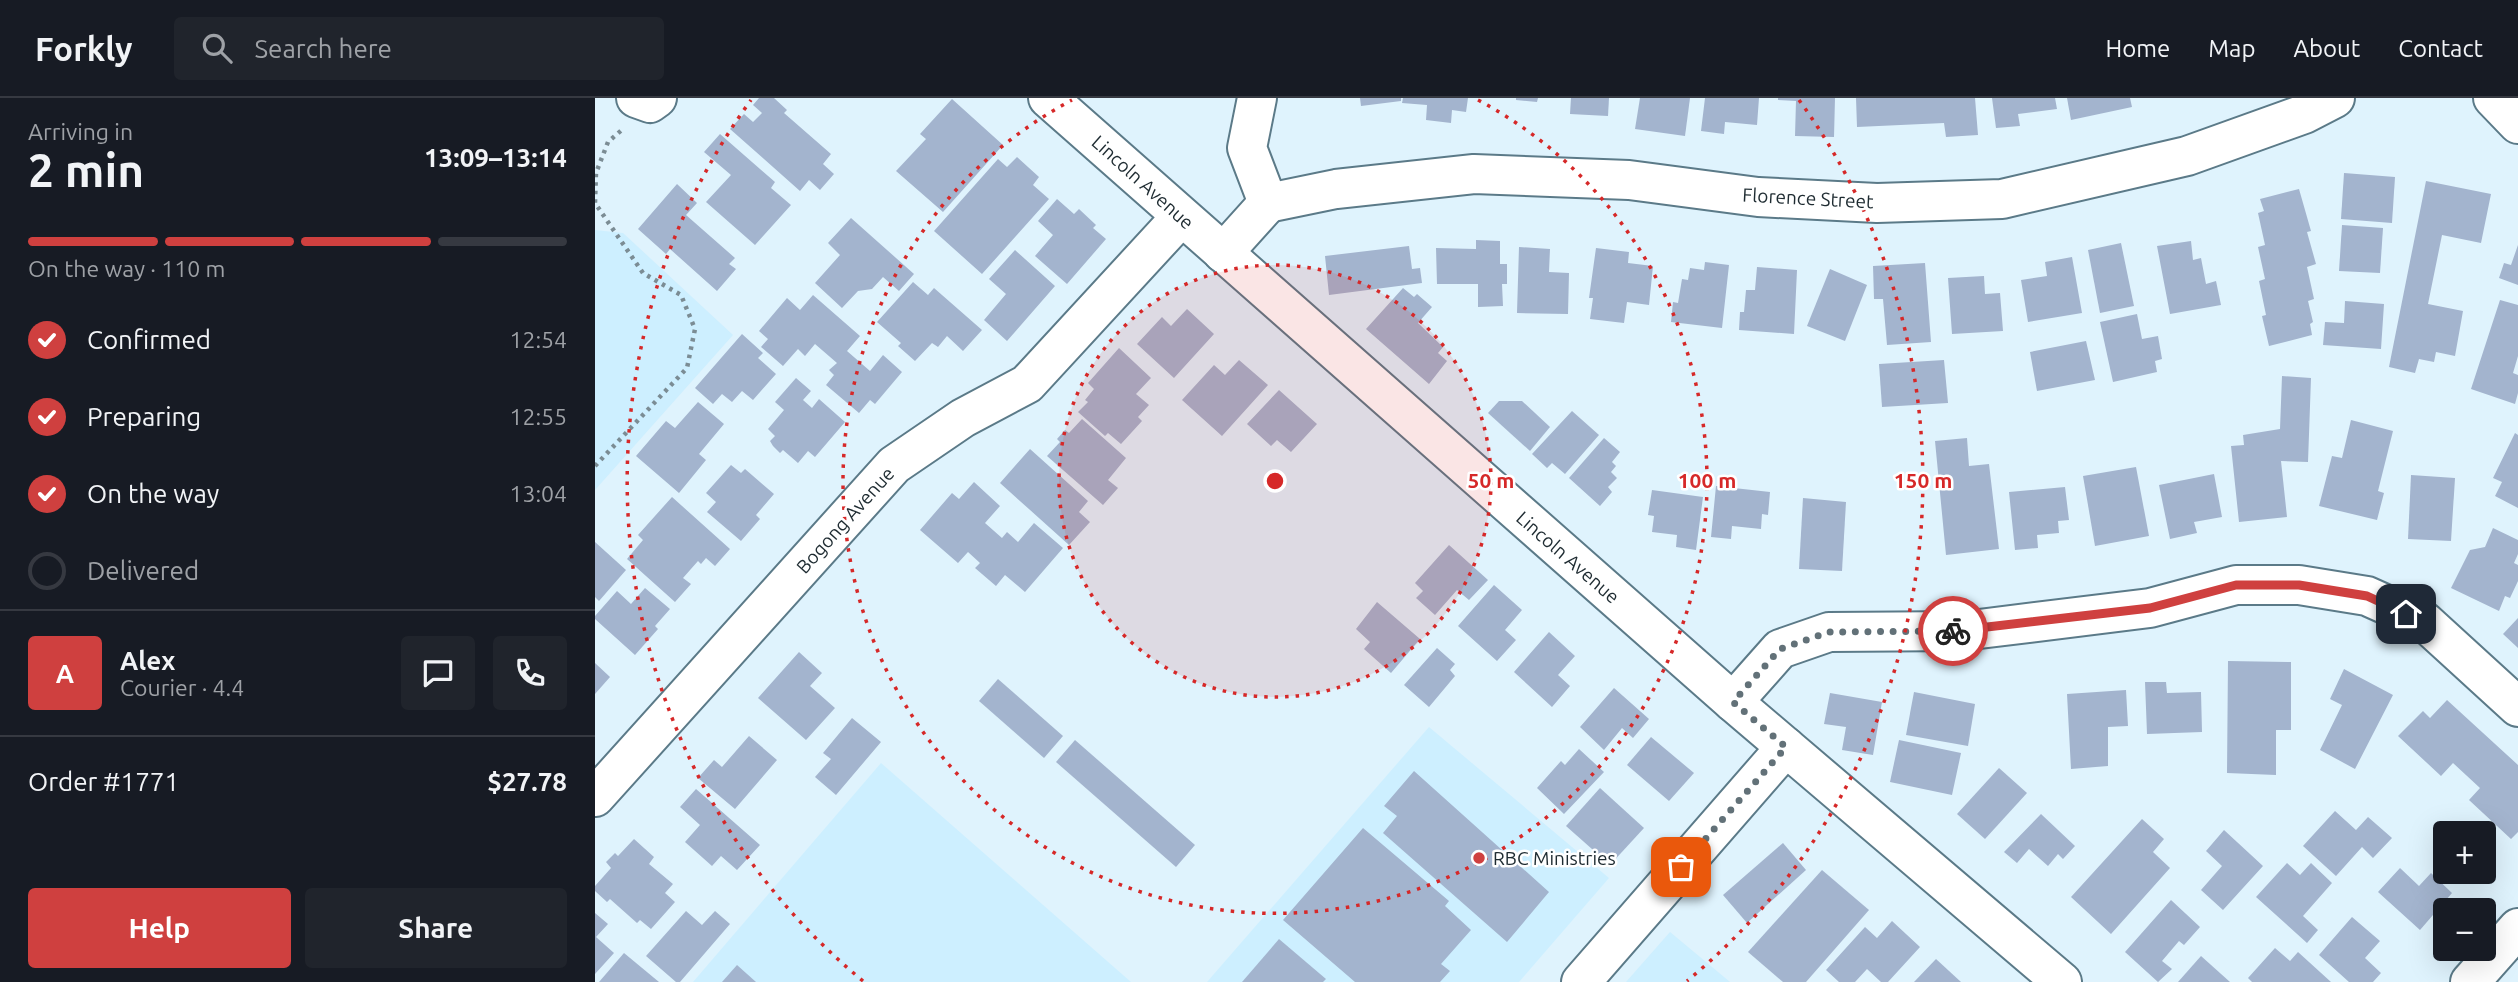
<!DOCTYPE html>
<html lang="en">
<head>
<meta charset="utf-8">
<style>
  body { margin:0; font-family:Ubuntu,sans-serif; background:#20242c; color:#f1f3f6; height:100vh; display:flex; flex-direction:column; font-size:26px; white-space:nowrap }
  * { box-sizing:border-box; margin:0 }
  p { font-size:23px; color:#9ea1a6 }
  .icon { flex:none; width:38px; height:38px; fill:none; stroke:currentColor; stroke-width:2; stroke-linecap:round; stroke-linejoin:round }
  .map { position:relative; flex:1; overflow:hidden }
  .drawer { display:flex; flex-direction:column; background:#171b24; width:595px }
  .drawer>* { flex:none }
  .tools { position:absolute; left:1838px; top:723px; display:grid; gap:14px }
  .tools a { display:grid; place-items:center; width:63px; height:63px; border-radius:7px; background:#171b24; box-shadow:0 7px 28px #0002; font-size:35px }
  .pin { position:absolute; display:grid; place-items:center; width:60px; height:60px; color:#fff; margin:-30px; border-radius:14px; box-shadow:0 4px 10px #0006 }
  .courier { position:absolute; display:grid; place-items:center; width:70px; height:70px; margin:-35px; border:5px solid #cf403f; border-radius:50%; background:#fff; color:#222; box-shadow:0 2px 9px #0007 }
  .headline em { font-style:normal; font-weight:700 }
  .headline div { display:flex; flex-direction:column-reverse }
  .headline { display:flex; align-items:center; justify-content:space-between; height:119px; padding:0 28px }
  h1 { font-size:46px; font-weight:700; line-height:52px }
  .bar { display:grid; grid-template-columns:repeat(4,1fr); gap:10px 7px; align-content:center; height:84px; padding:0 28px }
  .bar i { height:9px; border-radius:5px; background:#363941 }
  .bar .selected { background:#cf403f }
  .bar p { grid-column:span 4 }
  .line { display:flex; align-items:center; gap:18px; padding:0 28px; border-top:2px solid #363941 }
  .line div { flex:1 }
  .round { display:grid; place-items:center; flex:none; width:74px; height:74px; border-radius:7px; background:#20242c }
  ol { padding:0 28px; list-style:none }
  li { display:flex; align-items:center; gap:21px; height:77px }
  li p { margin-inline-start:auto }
  li .icon { padding:7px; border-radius:50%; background:#cf403f; color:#fff; stroke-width:4 }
  li:last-child { color:#9ea1a6 }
  li i { width:38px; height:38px; border:4px solid #363941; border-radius:50% }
  .button { display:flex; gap:14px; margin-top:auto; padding:14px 28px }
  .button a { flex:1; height:80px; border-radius:7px; background:#cf403f; color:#fff; font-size:28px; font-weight:700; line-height:80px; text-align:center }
  .button a+a { background:#20242c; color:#f1f3f6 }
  header { display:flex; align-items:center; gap:42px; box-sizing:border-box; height:98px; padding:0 35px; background:#171b24; border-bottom:2px solid #363941 }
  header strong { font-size:33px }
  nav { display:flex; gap:38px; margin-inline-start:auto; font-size:24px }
  .search { width:490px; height:63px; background:#20242c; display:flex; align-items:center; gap:18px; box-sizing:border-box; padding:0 24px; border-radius:7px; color:#9ea1a6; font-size:26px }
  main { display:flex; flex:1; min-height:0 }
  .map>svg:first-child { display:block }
  .built { fill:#cdefff }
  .building { fill:#a3b4ce }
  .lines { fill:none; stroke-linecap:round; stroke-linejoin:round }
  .minor-casing { stroke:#5b7a88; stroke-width:42 }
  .path { stroke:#7b8c94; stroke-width:4.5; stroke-dasharray:3.5 5; stroke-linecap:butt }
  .minor { stroke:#fff; stroke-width:38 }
  .done { stroke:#627178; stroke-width:7; stroke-dasharray:0 12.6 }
  .route { stroke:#cf403f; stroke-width:9 }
  .ring { fill:none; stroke:#d62828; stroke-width:3.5; stroke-dasharray:3.5 7 }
  .poi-dot { fill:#cf403f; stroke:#fff; stroke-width:2.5 }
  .labels { text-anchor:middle; stroke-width:5; stroke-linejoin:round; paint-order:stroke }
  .street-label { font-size:19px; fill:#1e2b31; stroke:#fff }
  .poi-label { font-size:19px; fill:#1e2b31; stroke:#fff; text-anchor:start }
  .centre { fill:#d62828; stroke:#fff; stroke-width:3.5 }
  .ring-label { font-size:21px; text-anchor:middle; font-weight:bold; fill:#d62828; stroke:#fff; stroke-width:5; stroke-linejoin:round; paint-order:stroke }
</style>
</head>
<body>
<header>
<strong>Forkly</strong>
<div class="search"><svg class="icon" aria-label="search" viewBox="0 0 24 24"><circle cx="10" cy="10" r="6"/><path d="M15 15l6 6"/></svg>Search here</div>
<nav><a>Home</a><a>Map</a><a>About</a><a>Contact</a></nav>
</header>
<main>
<section class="drawer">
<div class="headline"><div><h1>2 min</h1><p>Arriving in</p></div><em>13:09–13:14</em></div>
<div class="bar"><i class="selected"></i><i class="selected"></i><i class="selected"></i><i></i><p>On the way · 110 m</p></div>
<ol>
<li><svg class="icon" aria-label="check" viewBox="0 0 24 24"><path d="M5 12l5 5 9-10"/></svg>Confirmed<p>12:54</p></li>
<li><svg class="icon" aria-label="check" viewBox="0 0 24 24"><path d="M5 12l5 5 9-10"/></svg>Preparing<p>12:55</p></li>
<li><svg class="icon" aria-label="check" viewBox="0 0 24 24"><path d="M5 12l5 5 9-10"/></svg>On the way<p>13:04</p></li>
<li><i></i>Delivered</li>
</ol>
<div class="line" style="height:126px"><b class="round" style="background:#cf403f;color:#fff">A</b><div><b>Alex</b><p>Courier · 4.4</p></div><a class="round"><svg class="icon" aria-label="chat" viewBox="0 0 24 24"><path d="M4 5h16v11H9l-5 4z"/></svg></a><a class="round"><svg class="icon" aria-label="phone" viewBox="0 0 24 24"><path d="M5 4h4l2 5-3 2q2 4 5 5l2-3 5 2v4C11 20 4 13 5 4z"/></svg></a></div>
<div class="line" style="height:91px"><div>Order #1771</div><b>$27.78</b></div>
<div class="button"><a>Help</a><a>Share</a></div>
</section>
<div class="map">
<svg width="1923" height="884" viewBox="0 0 1923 884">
  <rect width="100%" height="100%" fill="#dff3fd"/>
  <!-- built -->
  <g class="built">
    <polygon points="0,132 28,135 138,237 0,392"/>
    <polygon points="834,629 1014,780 924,884 612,884"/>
    <polygon points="286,665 536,884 98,884"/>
    <polygon points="1075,834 1135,884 1031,884"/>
  </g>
  <!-- building -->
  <g class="building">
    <polygon points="164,0 179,0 192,12 189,15 236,56 228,66 239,76 225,92 214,82 205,93 135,31 149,16 158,24 167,15 158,7"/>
    <polygon points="765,0 806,0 806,3 766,8"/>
    <polygon points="808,0 873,0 871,14 857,12 856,25 831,22 832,7 807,5"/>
    <polygon points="921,0 943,0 942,4 921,2"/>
    <polygon points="976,0 1014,0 1013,18 975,16"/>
    <polygon points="1045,0 1095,0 1090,38 1040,31"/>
    <polygon points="1110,0 1164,0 1162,27 1130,24 1129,36 1106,33"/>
    <polygon points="1183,0 1240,0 1239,39 1200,38 1201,3 1183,2"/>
    <polygon points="1261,0 1380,0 1383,37 1351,39 1349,25 1262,29"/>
    <polygon points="1397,0 1460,0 1462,11 1423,16 1425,28 1401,30"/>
    <polygon points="1472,0 1535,0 1537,9 1476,22"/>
    <polygon points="357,1 408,47 348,114 301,73 331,41 325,36"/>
    <polygon points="125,36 180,84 176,90 196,107 160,147 111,104 136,77 109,54"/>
    <polygon points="422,59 444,79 438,87 454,101 387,176 339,133 403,61 412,69"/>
    <polygon points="1749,75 1800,79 1797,125 1746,121"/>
    <polygon points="1831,83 1896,96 1886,145 1847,137 1833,206 1868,213 1860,258 1841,254 1839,264 1824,261 1820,275 1794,269"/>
    <polygon points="82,86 102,105 91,117 140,160 134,166 141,171 122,193 75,151 71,156 43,131"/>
    <polygon points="1704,91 1716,133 1712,134 1721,166 1712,169 1719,201 1713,203 1718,224 1715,226 1717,237 1674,248 1667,218 1671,217 1664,183 1670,181 1663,149 1670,147 1663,115 1669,113 1665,101"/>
    <polygon points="462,101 479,116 484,111 501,127 498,130 511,141 472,186 440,158 458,137 443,123"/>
    <polygon points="256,120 319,176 304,193 288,179 277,191 263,193 247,210 220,185 245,157 233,145"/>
    <polygon points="1747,127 1788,130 1785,175 1744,173"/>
    <polygon points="881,142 905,143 905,166 912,166 912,186 907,186 908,208 883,209 883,186 842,186 841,150 881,151"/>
    <polygon points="1596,143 1598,162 1606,160 1611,186 1621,183 1626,207 1575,216 1562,148"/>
    <polygon points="1526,145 1539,208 1505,215 1493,152"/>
    <polygon points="1923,147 1923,187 1904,180 1909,165 1916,167"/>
    <polygon points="814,148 817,171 825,170 827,185 734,197 730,158"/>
    <polygon points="924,149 955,151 954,174 974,175 973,216 922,215"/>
    <polygon points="1001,150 1034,154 1033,165 1058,168 1054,207 1032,204 1029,225 995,221 998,200 994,200"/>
    <polygon points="420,152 460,188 412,243 389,222 411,196 394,181"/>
    <polygon points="1477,159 1487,215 1433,224 1426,182 1452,178 1450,164"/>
    <polygon points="1110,164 1134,167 1127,230 1076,224 1078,204 1083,205 1087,181 1093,182 1095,170 1109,172"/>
    <polygon points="1330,165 1336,244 1292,247 1288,201 1279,201 1278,168"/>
    <polygon points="1162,169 1202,172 1199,236 1144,232 1145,214 1149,214 1151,192 1160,192"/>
    <polygon points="1235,171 1272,187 1250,243 1212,228"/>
    <polygon points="1389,178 1390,196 1405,195 1408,233 1357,236 1353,180"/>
    <polygon points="318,184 333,197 339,190 387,232 368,253 352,238 343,249 337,245 320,263 303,248 306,245 282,224"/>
    <polygon points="808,190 819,199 822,196 837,209 823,225 848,249 843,255 852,263 834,286 771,231"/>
    <polygon points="218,197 265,238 252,253 275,273 288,257 307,274 280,306 275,302 264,315 231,287 239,277 234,272 242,265 220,246 210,258 203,251 188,268 166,249 173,241 164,233 192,200 205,212"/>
    <polygon points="1905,202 1923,207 1923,258 1918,275 1923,277 1923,295 1920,306 1876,291"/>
    <polygon points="1750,203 1789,206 1786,251 1728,247 1730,224 1749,225"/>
    <polygon points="592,211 619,236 579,280 542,246 567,219 576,228"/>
    <polygon points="1542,216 1547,241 1563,238 1567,261 1560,263 1562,274 1518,284 1505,224"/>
    <polygon points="147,236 168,255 163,260 181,276 158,302 147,293 137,304 127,296 118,306 100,290"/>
    <polygon points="1491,243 1500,282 1442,293 1435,254"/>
    <polygon points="524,250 556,280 541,296 554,307 543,319 547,323 526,346 513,335 510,338 483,314 493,304 490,302 499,291 493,285"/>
    <polygon points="644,262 673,287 627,338 587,302 619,267 630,277"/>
    <polygon points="1349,262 1353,305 1287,309 1284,266"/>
    <polygon points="1687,278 1716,280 1713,364 1686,363 1692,419 1644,424 1636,348 1649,347 1648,337 1685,331"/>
    <polygon points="201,280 216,293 208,302 217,310 224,301 250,324 220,359 213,353 203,365 188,352 185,355 178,348 175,343 180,338 173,331 189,312 180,304"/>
    <polygon points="684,292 722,326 696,354 682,342 676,348 652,326"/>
    <polygon points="904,303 927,303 955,329 935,353 893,315"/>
    <polygon points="103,304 129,326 104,356 111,362 84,395 41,358 71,323 80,330"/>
    <polygon points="977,313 1004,337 970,376 957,365 952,370 937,356"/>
    <polygon points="487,321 531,360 513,382 523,390 508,407 452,358 465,344 462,341 470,332 474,335"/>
    <polygon points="1756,322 1798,333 1783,393 1789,395 1782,422 1724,408 1737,358 1747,360"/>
    <polygon points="1920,335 1923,337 1923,410 1900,398 1907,384 1898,380"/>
    <polygon points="1009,340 1025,354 1017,364 1021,368 1016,374 1022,380 1013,389 1017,394 1005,408 974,380"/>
    <polygon points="1372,340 1374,368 1394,366 1404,451 1351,457 1340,343"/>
    <polygon points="435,351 493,403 484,414 495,424 474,447 405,385"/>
    <polygon points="136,367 146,375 150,371 179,396 161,417 165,421 146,443 112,414 121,404 111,395"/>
    <polygon points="1541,369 1554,438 1500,448 1488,378"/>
    <polygon points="1619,376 1627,419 1599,424 1602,435 1575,441 1564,387"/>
    <polygon points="1816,377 1860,380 1856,443 1813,441"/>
    <polygon points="379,384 405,408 390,425 407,440 412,434 423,444 439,425 468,450 430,494 410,477 401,488 380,470 385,465 373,454 363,465 325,432 357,395 364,401"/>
    <polygon points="1121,388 1175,394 1173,417 1167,416 1166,431 1137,428 1136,441 1116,439"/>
    <polygon points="1470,389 1474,422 1463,423 1464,435 1442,437 1443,450 1420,452 1414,394"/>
    <polygon points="1057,392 1108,399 1101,452 1081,449 1082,437 1057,434 1059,418 1053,417"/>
    <polygon points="77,399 135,451 120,468 111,460 106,466 103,463 88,480 96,486 80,504 32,461 48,442 43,437"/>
    <polygon points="1208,400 1251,404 1247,473 1204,471"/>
    <polygon points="1898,430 1923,442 1923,456 1919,465 1923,467 1923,483 1915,500 1910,498 1904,513 1856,490 1875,452 1890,449"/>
    <polygon points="0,444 31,472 4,503 0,499"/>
    <polygon points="854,447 893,482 874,502 862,492 840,517 821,500 828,493 820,485"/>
    <polygon points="899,487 927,512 910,532 921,542 902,563 863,528"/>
    <polygon points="50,490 75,511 60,528 63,531 40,557 0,521 0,518 22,493 36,506"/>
    <polygon points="782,504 825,541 796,575 769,551 775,544 761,531"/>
    <polygon points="1923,520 1923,550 1908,536"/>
    <polygon points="954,534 980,558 963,577 975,588 957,609 919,574"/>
    <polygon points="842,550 860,566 855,572 860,578 834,609 809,587"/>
    <polygon points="204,554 227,575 215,588 240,610 211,642 163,600"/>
    <polygon points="1633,563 1696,564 1696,632 1681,632 1681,677 1632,675"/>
    <polygon points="0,565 15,579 0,596"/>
    <polygon points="1749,571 1798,597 1760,671 1725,652 1747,607 1735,601"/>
    <polygon points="403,581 468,638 449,660 384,603"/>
    <polygon points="1550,584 1571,584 1572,595 1606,594 1607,634 1552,636"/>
    <polygon points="1019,590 1054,621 1038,640 1027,630 1009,652 985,629"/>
    <polygon points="1531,592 1533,628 1513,629 1513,668 1476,671 1472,596"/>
    <polygon points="1319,594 1380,606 1373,648 1311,637"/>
    <polygon points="1235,595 1287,604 1278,657 1247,652 1251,629 1229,626"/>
    <polygon points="1852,602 1923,667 1923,734 1916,741 1874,702 1885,690 1858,665 1846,678 1803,638 1828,613 1835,620"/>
    <polygon points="257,620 286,644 241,697 220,679 236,661 228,655"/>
    <polygon points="154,638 182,662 140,711 103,680 119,662 127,669"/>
    <polygon points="1056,639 1099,675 1074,703 1032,667"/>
    <polygon points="480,642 600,747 581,769 461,664"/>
    <polygon points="1304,642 1366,655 1357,697 1295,684"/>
    <polygon points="984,651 1009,674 969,716 942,690 966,663 970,667"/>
    <polygon points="1404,670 1432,695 1390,741 1362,716"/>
    <polygon points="819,673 954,794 912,844 788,735 802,718 789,708"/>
    <polygon points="1005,690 1049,730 1015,767 971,728"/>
    <polygon points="101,691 165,747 142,772 126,758 117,768 90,744 105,727 85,709"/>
    <polygon points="1740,713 1761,732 1773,719 1797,740 1778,760 1767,749 1741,778 1708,748"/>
    <polygon points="1446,716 1480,748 1468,761 1463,756 1453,768 1434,751 1422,765 1409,754"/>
    <polygon points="1547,721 1569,741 1558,754 1575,770 1516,836 1476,799"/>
    <polygon points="768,730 854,803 850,808 876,832 846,866 855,873 845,884 760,884 688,822"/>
    <polygon points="1629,732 1668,768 1628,812 1606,792 1627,768 1611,753"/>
    <polygon points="39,741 59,759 54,766 78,786 70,795 80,804 56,831 45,822 42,825 15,801 12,804 0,793 0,788 16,770 11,764 20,755 23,758"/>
    <polygon points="1188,745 1211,772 1152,825 1128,797"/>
    <polygon points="1692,765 1705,777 1716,765 1737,785 1708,818 1723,832 1712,845 1661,799"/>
    <polygon points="1805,770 1824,788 1836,775 1857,795 1825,832 1783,794"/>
    <polygon points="1227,772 1274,812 1211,884 1188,884 1153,854"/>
    <polygon points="1576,802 1605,829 1589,847 1584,843 1567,863 1577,871 1563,884 1530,854"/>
    <polygon points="91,813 107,827 120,813 135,826 85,884 81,884 51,858"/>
    <polygon points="0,815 13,826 1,839 19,855 0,876"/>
    <polygon points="1757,819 1785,843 1770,860 1786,875 1778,884 1754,884 1724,857"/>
    <polygon points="1297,823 1325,849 1293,884 1286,884 1272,871 1260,884 1244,884 1231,872 1270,829 1282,840"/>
    <polygon points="684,841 731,881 728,884 647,884"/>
    <polygon points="1680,850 1695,863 1703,854 1736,884 1657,884 1653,880"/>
    <polygon points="29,855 64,884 4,884"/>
    <polygon points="1606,858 1635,884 1583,884"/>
    <polygon points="1341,861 1366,884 1319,884"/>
    <polygon points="142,867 161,884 127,884"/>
  </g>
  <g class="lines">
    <!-- minor casing -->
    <g class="minor-casing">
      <g id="minor">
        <polyline points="41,0 55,5 62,0"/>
        <polyline points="453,0 1138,604 1467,884"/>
        <polyline points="1898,0 1923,26"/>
        <polyline points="673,105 741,91 879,76 1034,82 1163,99 1282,105 1407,101 1592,58 1709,16 1740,0"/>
        <polyline points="628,155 673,105 652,50 662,0"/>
        <polyline points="1138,604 1185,551 1234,534 1368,533 1555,510 1641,487 1704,487 1772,498 1830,524 1923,609"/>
        <polyline points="0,699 299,367 368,320 432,286 586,119"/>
        <polyline points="986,884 1191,649"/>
        <polyline points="1875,884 1923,830"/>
      </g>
    </g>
    <!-- path -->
    <polyline class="path" points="0,368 92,270 100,231 86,197 48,175 0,105 1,75 13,44 29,30"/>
    <!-- minor -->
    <use href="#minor" class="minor"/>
  </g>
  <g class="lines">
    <!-- done -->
    <polyline class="done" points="1086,769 1191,649 1138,604 1185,551 1234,534 1358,533"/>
    <!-- route -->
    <polyline class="route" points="1358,533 1555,510 1641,487 1704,487 1772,498 1811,516"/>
  </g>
  <!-- distance rings -->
  <circle cx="680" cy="383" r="216" fill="#d62828" fill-opacity=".12"/>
  <g class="ring">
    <circle cx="680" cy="383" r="216"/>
    <path d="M883 2A432 432 0 1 1 477 2"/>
    <path d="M268 883A648 648 0 0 1 156 2M1204 2A648 648 0 0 1 1092 883"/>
  </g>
  <!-- markers -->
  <circle class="poi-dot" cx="884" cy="760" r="7"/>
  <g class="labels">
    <!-- street labels -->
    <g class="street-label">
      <text transform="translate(548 84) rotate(42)" y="7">Lincoln Avenue</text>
      <text transform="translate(1213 100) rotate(3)" y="7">Florence Street</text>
      <text transform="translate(250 422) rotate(-48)" y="7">Bogong Avenue</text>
      <text transform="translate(973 459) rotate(41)" y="7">Lincoln Avenue</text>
    </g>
    <!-- poi labels -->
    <g class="poi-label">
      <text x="898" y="767">RBC Ministries</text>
    </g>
  </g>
  <circle cx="680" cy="383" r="10" class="centre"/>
  <g class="ring-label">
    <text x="896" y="390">50 m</text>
    <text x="1112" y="390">100 m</text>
    <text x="1328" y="390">150 m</text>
  </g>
</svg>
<div class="tools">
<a>+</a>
<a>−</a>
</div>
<div class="pin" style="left:1086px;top:769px;background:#ea580c"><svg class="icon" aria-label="bag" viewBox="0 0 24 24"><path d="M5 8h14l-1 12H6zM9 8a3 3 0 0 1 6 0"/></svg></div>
<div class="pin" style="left:1811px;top:516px;background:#1f2937"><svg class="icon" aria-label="home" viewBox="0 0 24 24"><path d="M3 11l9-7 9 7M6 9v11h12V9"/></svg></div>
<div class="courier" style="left:1358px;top:533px"><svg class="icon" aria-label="bike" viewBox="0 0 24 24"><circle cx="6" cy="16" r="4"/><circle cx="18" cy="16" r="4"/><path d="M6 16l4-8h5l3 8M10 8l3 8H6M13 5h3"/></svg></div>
</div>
</main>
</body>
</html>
